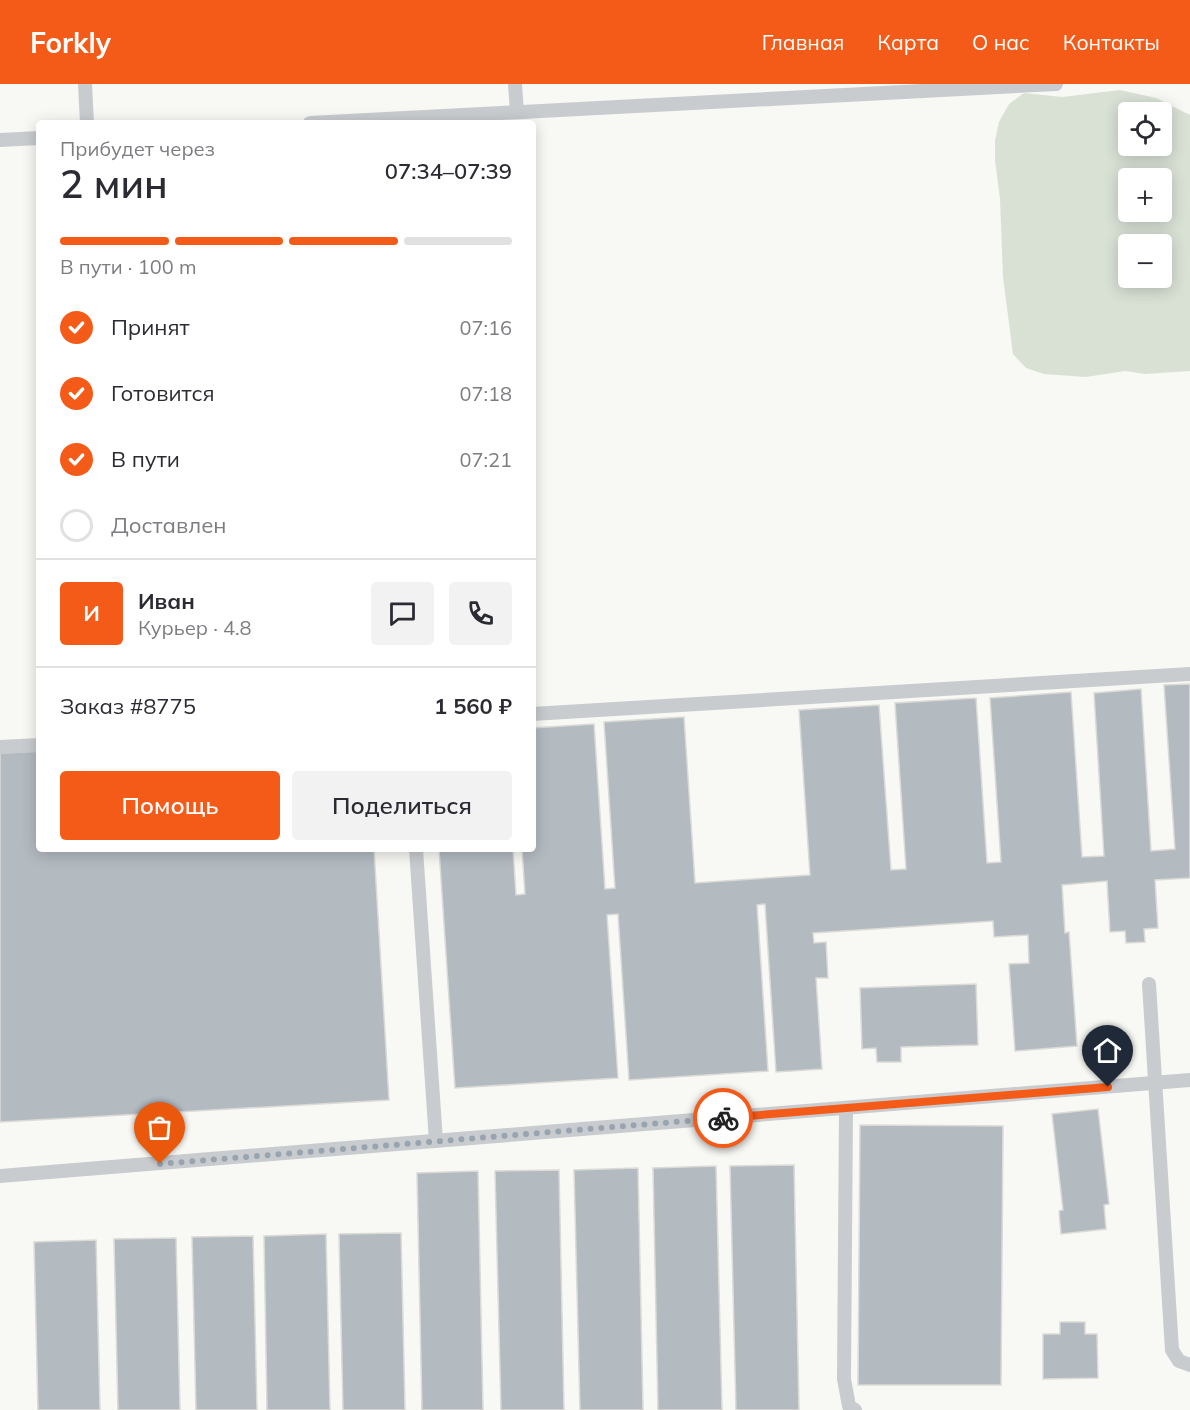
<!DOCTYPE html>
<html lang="ru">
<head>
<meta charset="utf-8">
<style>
  body { margin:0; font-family:Mulish,sans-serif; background:#f2f2f3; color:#2b2b33; height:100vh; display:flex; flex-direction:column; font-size:22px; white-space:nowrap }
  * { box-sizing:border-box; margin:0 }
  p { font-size:20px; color:#7c7c81 }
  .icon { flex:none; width:33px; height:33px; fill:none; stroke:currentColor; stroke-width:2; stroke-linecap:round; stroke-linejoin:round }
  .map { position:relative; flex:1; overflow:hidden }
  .drawer { position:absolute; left:36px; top:36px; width:500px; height:732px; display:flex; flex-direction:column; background:#fff; border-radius:6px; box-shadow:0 3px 15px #0003 }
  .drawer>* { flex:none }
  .controls { position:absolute; left:1118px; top:18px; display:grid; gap:12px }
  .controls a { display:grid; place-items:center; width:54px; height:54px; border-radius:6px; background:#fff; box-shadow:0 3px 15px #0003; font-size:30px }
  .pin { position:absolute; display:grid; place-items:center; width:51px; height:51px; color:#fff; margin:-62px -26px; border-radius:50% 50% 50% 0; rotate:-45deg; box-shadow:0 0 6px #0007 }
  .pin .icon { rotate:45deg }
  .courier { position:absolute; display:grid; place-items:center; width:60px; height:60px; margin:-30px; border:4px solid #f55b18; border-radius:50%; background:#fff; color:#222; box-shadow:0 2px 8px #0007 }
  .summary em { font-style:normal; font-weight:600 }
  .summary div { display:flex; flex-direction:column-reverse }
  .summary { display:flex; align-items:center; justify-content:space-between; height:102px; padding:0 24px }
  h1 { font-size:39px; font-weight:600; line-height:45px }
  .bar { display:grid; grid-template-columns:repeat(4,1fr); gap:9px 6px; align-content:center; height:72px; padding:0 24px }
  .bar i { height:8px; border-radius:4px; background:#e1e1e2 }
  .bar .current { background:#f55b18 }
  .bar p { grid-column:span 4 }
  .line { display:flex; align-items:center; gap:15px; padding:0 24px; border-top:2px solid #e1e1e2 }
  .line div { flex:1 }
  .round { display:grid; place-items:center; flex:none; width:63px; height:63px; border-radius:6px; background:#f2f2f3 }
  ol { padding:0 24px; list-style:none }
  li { display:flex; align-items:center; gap:18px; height:66px }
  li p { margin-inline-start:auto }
  li .icon { padding:6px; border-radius:50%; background:#f55b18; color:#fff; stroke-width:4 }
  li:last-child { color:#7c7c81 }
  li i { width:33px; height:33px; border:3px solid #e1e1e2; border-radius:50% }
  .primary-button { display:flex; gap:12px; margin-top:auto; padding:12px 24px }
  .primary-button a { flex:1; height:69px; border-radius:6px; background:#f55b18; color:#fff; font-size:24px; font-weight:600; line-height:69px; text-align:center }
  .primary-button a+a { background:#f2f2f3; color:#2b2b33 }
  header { display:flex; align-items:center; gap:36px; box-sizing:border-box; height:84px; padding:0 30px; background:#f55b18; color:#fff }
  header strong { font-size:28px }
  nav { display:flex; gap:33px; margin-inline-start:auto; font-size:21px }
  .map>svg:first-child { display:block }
  .green { fill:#d9e1d5; fill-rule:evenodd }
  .building { fill:#b3bac0; stroke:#dadad7; stroke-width:1.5 }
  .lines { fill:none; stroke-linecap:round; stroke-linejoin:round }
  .lane { stroke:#c8cccf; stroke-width:14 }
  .done { stroke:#98a4af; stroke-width:6; stroke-dasharray:0 10.8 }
  .route { stroke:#f55b18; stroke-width:8 }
</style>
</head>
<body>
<header>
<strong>Forkly</strong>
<nav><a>Главная</a><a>Карта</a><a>О нас</a><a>Контакты</a></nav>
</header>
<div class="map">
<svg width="1190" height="1326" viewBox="0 0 1190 1326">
  <rect width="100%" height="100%" fill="#f8f8f5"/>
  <!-- green -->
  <path class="green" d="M 1120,6 L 1156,14 L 1190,31 L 1190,287 L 1145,290 L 1125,287 L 1086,293 L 1044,290 L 1026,284 L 1013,270 L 1003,193 L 1000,115 L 995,76 L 995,56 L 999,38 L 1009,20 L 1024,9 L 1062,13 ZM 1128,28 L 1161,28 L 1161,62 L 1128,62 ZM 1128,94 L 1161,94 L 1161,128 L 1128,128 ZM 1128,160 L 1161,160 L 1161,194 L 1128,194 Z"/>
  <!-- building -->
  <g class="building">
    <polygon points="1190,600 1190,794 1155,796 1158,844 1144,845 1145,858 1126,859 1125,847 1110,848 1107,797 1062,801 1065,849 1069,848 1077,962 1015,967 1009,880 1029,879 1028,851 994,853 993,837 813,849 814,859 826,858 828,894 816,894 822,985 776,988 765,820 757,821 768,987 629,996 618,830 607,831 618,994 455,1004 439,765 513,765 516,811 525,810 522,765 532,765 532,644 594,640 605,805 615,804 604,638 684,633 695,799 810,791 799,626 879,621 891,786 906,785 895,619 976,614 987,779 1001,778 990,614 1071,608 1082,773 1104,772 1094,609 1141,605 1151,767 1175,765 1164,601"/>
    <polygon points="39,667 39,765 374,765 389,1016 0,1038 0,669"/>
    <polygon points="976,900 978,961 901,963 901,978 877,978 876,964 862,965 860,904"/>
    <polygon points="1098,1025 1109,1120 1104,1121 1106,1145 1061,1150 1059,1127 1063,1126 1052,1030"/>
    <polygon points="860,1041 1003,1042 1001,1301 858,1301"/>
    <polygon points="794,1081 799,1326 736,1326 730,1082"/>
    <polygon points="716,1082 722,1326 658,1326 653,1084"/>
    <polygon points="638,1084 643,1326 580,1326 574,1086"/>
    <polygon points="559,1086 564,1326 501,1326 495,1087"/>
    <polygon points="478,1087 483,1326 422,1326 417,1089"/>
    <polygon points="401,1149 405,1326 343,1326 339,1150"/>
    <polygon points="326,1150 330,1326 267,1326 264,1152"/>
    <polygon points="253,1152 257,1326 196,1326 192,1153"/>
    <polygon points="176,1154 180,1326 118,1326 114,1155"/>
    <polygon points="96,1156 100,1326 38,1326 34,1158"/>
    <polygon points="1060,1238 1085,1238 1085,1250 1097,1250 1098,1294 1043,1295 1043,1250 1060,1250"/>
  </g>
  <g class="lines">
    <!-- lane -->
    <g class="lane">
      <polyline points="85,0 87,39"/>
      <polyline points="515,0 517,28"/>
      <polyline points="310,39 1056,0"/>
      <polyline points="0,56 39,54"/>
      <polyline points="532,630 1190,590"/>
      <polyline points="0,663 39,661"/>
      <polyline points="416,765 436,1057"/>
      <polyline points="1149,900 1172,1266 1179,1277 1190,1281"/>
      <polyline points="846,1025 844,1295 849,1322 855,1326"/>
      <polyline points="0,1092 1190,996"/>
    </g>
  </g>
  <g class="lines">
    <!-- done -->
    <polyline class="done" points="160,1080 723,1034"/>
    <!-- route -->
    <polyline class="route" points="723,1034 1108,1003"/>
  </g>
</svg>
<div class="controls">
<a><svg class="icon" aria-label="locate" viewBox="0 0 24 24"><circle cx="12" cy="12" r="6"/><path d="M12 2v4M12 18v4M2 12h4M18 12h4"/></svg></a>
<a>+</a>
<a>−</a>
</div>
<div class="pin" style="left:160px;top:1080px;background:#ea580c"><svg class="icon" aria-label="bag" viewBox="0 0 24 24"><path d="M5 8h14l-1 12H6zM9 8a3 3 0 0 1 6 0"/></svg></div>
<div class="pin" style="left:1108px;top:1003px;background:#1f2937"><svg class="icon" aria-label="home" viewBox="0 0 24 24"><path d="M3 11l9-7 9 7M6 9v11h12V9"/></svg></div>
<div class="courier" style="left:723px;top:1034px"><svg class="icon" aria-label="bike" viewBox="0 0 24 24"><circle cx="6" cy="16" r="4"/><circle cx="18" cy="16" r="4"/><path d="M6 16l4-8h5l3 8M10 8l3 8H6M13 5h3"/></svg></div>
<section class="drawer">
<div class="summary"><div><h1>2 мин</h1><p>Прибудет через</p></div><em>07:34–07:39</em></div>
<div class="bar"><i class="current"></i><i class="current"></i><i class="current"></i><i></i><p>В пути · 100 m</p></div>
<ol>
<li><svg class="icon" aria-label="check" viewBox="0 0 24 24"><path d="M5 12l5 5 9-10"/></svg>Принят<p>07:16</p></li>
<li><svg class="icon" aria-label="check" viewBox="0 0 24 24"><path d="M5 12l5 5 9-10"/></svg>Готовится<p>07:18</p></li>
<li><svg class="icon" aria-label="check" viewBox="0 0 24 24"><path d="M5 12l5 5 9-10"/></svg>В пути<p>07:21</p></li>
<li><i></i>Доставлен</li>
</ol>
<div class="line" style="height:108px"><b class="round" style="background:#f55b18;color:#fff">И</b><div><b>Иван</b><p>Курьер · 4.8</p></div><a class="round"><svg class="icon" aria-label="chat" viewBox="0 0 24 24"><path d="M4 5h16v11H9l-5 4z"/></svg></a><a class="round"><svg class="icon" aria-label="phone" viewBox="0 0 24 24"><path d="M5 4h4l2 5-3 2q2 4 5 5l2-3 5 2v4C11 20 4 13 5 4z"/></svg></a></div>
<div class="line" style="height:78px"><div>Заказ #8775</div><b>1 560 ₽</b></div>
<div class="primary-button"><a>Помощь</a><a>Поделиться</a></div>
</section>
</div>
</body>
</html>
